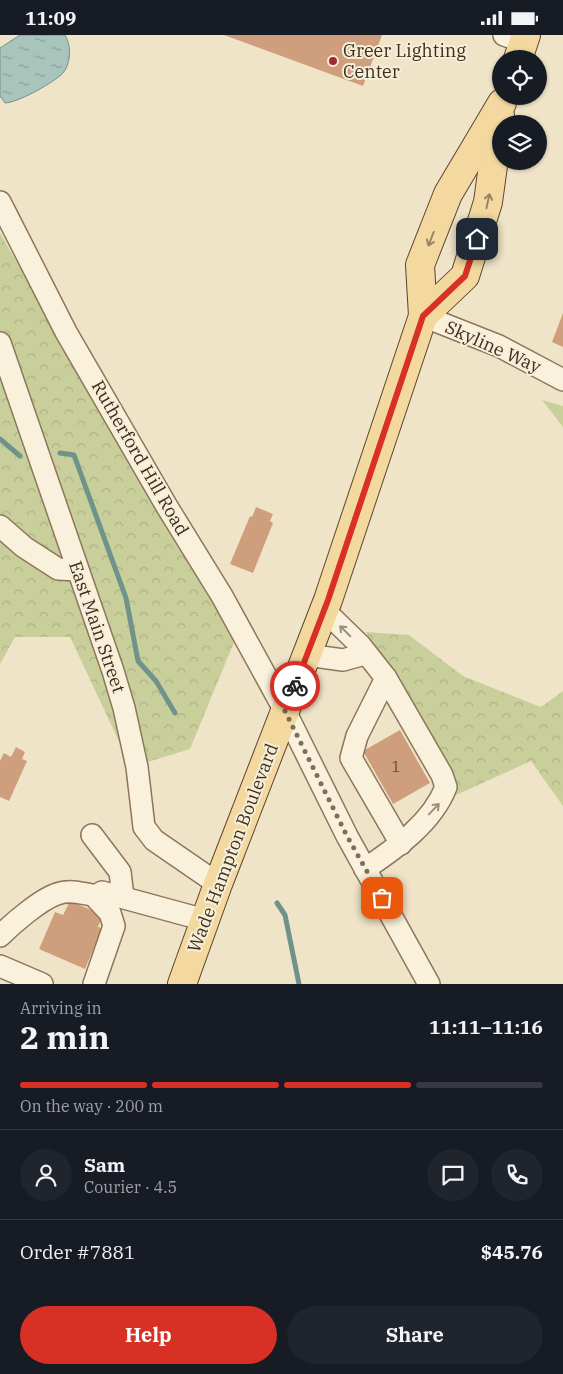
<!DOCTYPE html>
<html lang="en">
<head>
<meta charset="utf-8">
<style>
  body { margin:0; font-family:"IBM Plex Serif",serif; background:#20242c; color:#f1f3f6; height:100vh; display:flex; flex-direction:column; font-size:19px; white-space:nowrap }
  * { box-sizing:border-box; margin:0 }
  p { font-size:16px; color:#9ea1a6 }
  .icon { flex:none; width:28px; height:28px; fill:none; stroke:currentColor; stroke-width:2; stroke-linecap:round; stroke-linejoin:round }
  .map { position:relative; height:949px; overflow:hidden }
  .details { display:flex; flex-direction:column; background:#171b24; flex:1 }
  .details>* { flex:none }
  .fabs { position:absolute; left:492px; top:15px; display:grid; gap:10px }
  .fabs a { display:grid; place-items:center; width:55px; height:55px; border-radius:50%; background:#171b24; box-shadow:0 1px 4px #0004; font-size:25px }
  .pin { position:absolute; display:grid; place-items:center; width:42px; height:42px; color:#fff; margin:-21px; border-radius:10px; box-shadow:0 2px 8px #0006 }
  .courier { position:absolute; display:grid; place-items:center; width:50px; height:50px; margin:-25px; border:4px solid #d93025; border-radius:50%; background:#fff; color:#222; box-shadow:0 1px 6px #0007 }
  .summary em { font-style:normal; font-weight:700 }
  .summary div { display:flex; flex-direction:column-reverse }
  .summary { display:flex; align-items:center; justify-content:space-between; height:85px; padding:0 20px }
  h1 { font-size:32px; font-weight:700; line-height:38px }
  .bar { display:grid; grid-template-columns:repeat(4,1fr); gap:8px 5px; align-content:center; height:60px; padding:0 20px }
  .bar i { height:6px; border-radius:4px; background:#363941 }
  .bar .current { background:#d93025 }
  .bar p { grid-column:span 4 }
  .line { display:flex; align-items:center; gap:12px; padding:0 20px; border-top:1px solid #363941 }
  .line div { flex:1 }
  .round { display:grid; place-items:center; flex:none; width:52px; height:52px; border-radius:26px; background:#20242c }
  .primary-button { display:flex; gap:10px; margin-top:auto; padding:10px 20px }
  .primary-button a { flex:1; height:58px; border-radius:30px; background:#d93025; color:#fff; font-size:20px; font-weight:700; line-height:58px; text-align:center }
  .primary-button a+a { background:#20242c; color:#f1f3f6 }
  .status { display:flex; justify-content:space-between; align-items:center; height:35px; padding:0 25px; background:#171b24; direction:ltr }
  .status svg { height:14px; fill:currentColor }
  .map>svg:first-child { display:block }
  .forest { fill:url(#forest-crowns) }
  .water { fill:url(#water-ripples); stroke:#6f938a }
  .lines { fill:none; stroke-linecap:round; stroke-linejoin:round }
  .stream { stroke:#6f938a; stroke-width:5 }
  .building { fill:#cf9f7d }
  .minor-casing { stroke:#8d765c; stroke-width:24 }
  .major-casing { stroke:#5b4430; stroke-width:30 }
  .minor { stroke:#faf1dc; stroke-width:21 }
  .major { stroke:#f3d9a0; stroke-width:28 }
  .oneway { stroke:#988460 }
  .oneway2 { stroke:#9c907e }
  .done { stroke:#7c6e5b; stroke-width:5; stroke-dasharray:0 9 }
  .route { stroke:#d93025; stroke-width:6 }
  .poi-dot { fill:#9e2a2b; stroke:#f7eed8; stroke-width:2 }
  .labels { text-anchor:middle; stroke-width:4; stroke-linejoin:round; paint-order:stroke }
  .number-label { font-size:15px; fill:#624a37 }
  .poi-label { font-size:18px; fill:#3d2e20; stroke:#f7eed8; text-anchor:start }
  .street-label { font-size:18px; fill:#3d2e20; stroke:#f7eed8 }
</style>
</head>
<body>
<div class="status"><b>11:09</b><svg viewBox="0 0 49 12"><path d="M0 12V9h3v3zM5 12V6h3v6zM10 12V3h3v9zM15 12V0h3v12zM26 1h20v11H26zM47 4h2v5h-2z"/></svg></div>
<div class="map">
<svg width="563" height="949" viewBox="0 0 563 949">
  <defs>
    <pattern id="forest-crowns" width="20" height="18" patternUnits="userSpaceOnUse" patternTransform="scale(1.25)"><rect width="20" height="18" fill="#c9cf9b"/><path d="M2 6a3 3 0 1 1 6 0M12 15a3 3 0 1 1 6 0" fill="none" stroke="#aeb285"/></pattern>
    <pattern id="water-ripples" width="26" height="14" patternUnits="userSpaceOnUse" patternTransform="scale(1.25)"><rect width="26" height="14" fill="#a9c4bc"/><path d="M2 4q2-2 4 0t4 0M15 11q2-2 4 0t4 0" fill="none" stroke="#8ba098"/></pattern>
  </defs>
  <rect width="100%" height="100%" fill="#f0e4c8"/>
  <!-- forest -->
  <g class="forest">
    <polygon points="0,198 235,605 190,714 131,732 70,602 15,602 0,629"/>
    <polygon points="542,365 563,371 563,392"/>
    <polygon points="366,597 409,600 463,641 541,672 563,656 563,771 531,726 452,762"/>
  </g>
  <!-- water -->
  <path class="water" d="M 20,0 L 65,0 C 72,11 71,31 61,40 C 49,50 19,67 5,68 L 0,61 L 0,13 Z"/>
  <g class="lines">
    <!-- stream -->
    <g class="stream">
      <polyline points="0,404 20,421"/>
      <polyline points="60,418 74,420 126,563 138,626 156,646 175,678"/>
      <polyline points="277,868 285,880 299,949"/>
    </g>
  </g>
  <!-- building -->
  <g class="building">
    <polygon points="224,0 382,0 363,51"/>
    <polygon points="563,278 563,312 552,307"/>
    <polygon points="256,472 273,479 270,486 273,488 253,538 230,529 250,481 252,482"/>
    <polygon points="400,695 430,748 393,769 363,716"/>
    <polygon points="16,712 25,717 22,724 27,726 9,766 0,762 0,726 4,718 11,722"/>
    <polygon points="70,866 103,880 98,892 102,893 85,934 39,914 55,877 63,880"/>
  </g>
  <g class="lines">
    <!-- minor casing -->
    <g class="minor-casing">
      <g id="minor">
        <polyline points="504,0 524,7"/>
        <polyline points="0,167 66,297 166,470 222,561 285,676 347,801 429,949"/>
        <polyline points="423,281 499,311 563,345"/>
        <polyline points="0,308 113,636 124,673 137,732 144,792 154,805 218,849"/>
        <polyline points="0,491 24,512 58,534 78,535"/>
        <path d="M 324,575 L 360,610 L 386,643 L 442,740 L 446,752 C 432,788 396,813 365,834"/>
        <polyline points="307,620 343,625 365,619"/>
        <polyline points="386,643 357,701 351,723 401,809"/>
        <polyline points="92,800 120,837 123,862"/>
        <path d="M 0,901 C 12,889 41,864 57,859 C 70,854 85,859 97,861"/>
        <polyline points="0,931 42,949"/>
        <polyline points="94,949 114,891 110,878 97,864 97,861 102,857 205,885"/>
      </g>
    </g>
    <!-- major casing -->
    <g class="major-casing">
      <g id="major">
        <polyline points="518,24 526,0"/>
        <polyline points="423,281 465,241 488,167 500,80"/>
        <polyline points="182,949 218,849 328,565 423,281 420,230 448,159 502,68"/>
      </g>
    </g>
    <!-- minor -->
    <use href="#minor" class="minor"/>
    <!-- major -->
    <use href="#major" class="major"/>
  </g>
  <!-- one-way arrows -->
  <defs><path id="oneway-shaft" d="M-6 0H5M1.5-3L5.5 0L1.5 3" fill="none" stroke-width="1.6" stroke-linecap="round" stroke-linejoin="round" transform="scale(1.25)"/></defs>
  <g class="oneway">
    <use href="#oneway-shaft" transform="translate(488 166) rotate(-78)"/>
    <use href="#oneway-shaft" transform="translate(431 204) rotate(111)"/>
  </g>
  <g class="oneway2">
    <use href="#oneway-shaft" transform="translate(345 596) rotate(-135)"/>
    <use href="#oneway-shaft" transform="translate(434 774) rotate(-46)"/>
  </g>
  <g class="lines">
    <!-- done -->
    <polyline class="done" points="295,651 285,676 347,801 382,863"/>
    <!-- route -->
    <polyline class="route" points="295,651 328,565 423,281 465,241 477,204"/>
  </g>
  <!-- markers -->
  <circle class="poi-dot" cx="333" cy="26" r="5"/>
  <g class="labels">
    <!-- number labels -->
    <g class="number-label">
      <text x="396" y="737">1</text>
    </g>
    <!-- poi labels -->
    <g class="poi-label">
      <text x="343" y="22">Greer Lighting<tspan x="343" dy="21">Center</tspan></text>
    </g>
    <!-- street labels -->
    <g class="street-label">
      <text transform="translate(493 312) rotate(24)" y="6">Skyline Way</text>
      <text transform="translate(140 423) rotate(60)" y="6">Rutherford Hill Road</text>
      <text transform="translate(97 592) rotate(71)" y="6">East Main Street</text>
      <text transform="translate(233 813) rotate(-69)" y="6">Wade Hampton Boulevard</text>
    </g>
  </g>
</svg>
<div class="fabs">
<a><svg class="icon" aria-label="locate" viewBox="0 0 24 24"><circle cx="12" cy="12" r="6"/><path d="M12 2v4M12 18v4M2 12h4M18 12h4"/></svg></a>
<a><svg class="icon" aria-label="layers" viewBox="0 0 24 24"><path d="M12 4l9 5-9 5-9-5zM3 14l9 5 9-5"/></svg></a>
</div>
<div class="pin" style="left:382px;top:863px;background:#ea580c"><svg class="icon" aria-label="bag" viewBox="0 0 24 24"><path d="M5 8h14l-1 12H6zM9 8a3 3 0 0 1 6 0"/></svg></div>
<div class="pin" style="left:477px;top:204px;background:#1f2937"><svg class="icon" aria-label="home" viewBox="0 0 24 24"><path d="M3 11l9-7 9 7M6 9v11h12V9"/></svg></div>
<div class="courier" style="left:295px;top:651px"><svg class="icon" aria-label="bike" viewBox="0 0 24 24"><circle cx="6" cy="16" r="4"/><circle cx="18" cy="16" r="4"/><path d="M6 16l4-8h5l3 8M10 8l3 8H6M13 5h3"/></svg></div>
</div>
<section class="details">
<div class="summary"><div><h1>2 min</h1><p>Arriving in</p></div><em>11:11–11:16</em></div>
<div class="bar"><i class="current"></i><i class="current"></i><i class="current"></i><i></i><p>On the way · 200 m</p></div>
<div class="line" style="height:90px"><a class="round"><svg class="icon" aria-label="person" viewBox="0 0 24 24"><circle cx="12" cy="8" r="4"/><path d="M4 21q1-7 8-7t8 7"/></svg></a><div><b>Sam</b><p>Courier · 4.5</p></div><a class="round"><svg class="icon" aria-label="chat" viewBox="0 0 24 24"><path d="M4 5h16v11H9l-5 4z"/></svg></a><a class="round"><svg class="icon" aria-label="phone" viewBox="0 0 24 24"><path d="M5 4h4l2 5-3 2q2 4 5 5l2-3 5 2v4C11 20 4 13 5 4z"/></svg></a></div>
<div class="line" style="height:65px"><div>Order #7881</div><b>$45.76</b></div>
<div class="primary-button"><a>Help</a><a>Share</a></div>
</section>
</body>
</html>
